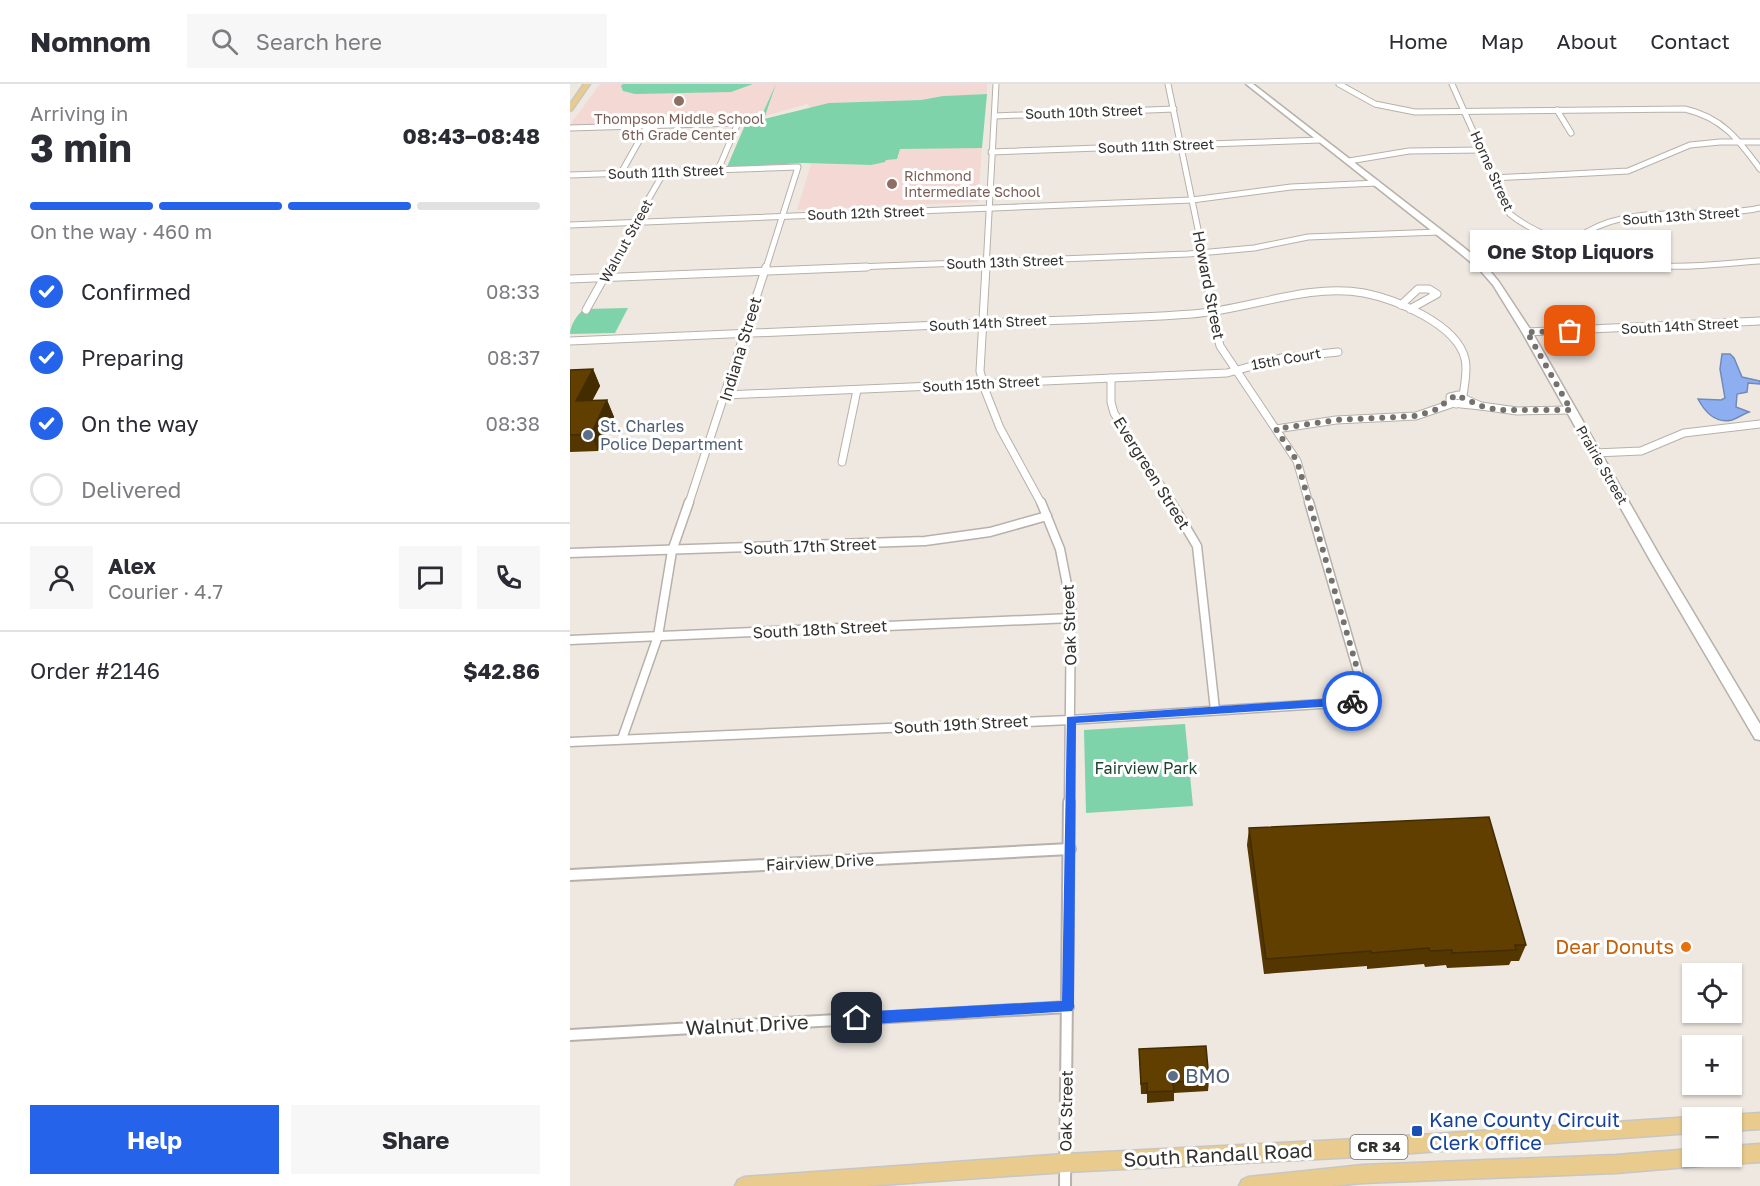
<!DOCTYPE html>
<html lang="en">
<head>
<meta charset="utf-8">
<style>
  body { margin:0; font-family:"Golos Text",sans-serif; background:#f7f7f7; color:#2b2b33; height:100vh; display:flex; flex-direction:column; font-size:22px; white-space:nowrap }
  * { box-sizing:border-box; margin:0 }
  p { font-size:20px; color:#7c7c81 }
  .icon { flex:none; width:33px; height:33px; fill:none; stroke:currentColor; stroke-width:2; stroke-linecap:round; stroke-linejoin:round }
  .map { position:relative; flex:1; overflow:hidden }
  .drawer { display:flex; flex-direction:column; background:#fff; width:570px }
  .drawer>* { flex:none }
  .buttons { position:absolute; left:1112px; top:879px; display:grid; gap:12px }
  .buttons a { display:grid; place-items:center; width:60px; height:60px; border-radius:0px; background:#fff; box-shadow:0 2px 4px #0004; font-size:30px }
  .pin { position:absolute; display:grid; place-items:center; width:51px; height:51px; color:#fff; margin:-26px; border-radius:12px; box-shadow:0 3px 9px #0006 }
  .courier { position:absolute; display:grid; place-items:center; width:60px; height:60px; margin:-30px; border:4px solid #2563eb; border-radius:50%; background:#fff; color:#222; box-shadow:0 2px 8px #0007 }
  .bubble { position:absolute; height:42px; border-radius:0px; background:#fff; box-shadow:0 2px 4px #0004; font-size:20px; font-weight:700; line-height:42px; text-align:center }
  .headline em { font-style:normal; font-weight:700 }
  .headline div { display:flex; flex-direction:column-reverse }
  .headline { display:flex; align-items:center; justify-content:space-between; height:102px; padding:0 30px }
  h1 { font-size:39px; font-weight:700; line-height:45px }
  .bar { display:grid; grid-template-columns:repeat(4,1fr); gap:9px 6px; align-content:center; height:72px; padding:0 30px }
  .bar i { height:8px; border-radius:4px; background:#e1e1e2 }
  .bar .on { background:#2563eb }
  .bar p { grid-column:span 4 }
  .line { display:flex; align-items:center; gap:15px; padding:0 30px; border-top:2px solid #e1e1e2 }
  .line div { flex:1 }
  .round { display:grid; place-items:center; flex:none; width:63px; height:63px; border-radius:0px; background:#f7f7f7 }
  ol { padding:0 30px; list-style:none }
  li { display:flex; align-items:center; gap:18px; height:66px }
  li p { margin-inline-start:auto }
  li .icon { padding:6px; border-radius:50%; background:#2563eb; color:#fff; stroke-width:4 }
  li:last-child { color:#7c7c81 }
  li i { width:33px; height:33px; border:3px solid #e1e1e2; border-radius:50% }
  .primary-button { display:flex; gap:12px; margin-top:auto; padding:12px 30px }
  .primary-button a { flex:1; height:69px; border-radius:0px; background:#2563eb; color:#fff; font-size:24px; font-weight:700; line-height:69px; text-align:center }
  .primary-button a+a { background:#f7f7f7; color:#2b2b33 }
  header { display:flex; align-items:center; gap:36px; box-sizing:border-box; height:84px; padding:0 30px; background:#fff; border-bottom:2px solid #e1e1e2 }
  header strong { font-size:28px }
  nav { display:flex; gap:33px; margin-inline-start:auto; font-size:21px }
  .search { width:420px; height:54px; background:#f7f7f7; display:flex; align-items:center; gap:15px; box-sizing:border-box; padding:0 21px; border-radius:0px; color:#7c7c81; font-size:22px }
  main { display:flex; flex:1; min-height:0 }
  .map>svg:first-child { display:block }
  .education { fill:#f3d8d4 }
  .green { fill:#7fd3aa }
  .water { fill:#8daff2; stroke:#728ab8; stroke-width:1.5 }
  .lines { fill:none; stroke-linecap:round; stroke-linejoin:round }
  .street-far3-casing { stroke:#b7b1aa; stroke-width:7 }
  .street-far2-casing { stroke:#b7b1aa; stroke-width:9 }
  .street-far1-casing { stroke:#b7b1aa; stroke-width:11 }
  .street-casing { stroke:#b7b1aa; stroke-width:14 }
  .secondary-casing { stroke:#b7b1aa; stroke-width:3 }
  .primary-casing { stroke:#c6c6c5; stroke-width:3 }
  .street-far3 { stroke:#fff; stroke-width:5 }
  .street-far2 { stroke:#fff; stroke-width:7 }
  .street-far1 { stroke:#fff; stroke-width:8 }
  .street { stroke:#fff; stroke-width:10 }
  .secondary { fill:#fff; fill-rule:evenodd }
  .primary { fill:#e9cb8d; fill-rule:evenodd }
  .wall { fill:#533600 }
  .shaded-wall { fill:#432c00 }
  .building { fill:#603f00; stroke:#432c00; stroke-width:1.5 }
  .route { fill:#2563eb }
  .done { stroke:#75726d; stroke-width:6; stroke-dasharray:0 10.8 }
  .education-dot { fill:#8d6e63; stroke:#fff; stroke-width:2 }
  .service-dot { fill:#5c6f8a; stroke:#fff; stroke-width:2 }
  .food-dot { fill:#e8710a; stroke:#fff; stroke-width:2 }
  .transit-dot { fill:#1a4fb4; stroke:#fff; stroke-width:2 }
  .labels { text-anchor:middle; stroke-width:6; stroke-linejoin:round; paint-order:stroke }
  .far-street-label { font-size:14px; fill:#34322f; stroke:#fff }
  .far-education-label { font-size:14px; fill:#785e54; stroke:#fff }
  .shield { fill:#fff; stroke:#71706d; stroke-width:1.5 }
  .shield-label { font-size:15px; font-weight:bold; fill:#34322f }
  .street-label { font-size:16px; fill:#34322f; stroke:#fff }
  .service-label { font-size:16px; fill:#4e5e75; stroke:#fff; text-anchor:start }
  .park-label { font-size:16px; fill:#1d4331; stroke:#fff }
  .near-food-label { font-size:20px; fill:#c56008; stroke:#fff; text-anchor:end }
  .near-street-label { font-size:20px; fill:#34322f; stroke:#fff }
  .near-service-label { font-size:20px; fill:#4e5e75; stroke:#fff; text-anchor:start }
  .near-transit-label { font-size:20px; fill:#164399; stroke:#fff; text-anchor:start }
</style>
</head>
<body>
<header>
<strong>Nomnom</strong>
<div class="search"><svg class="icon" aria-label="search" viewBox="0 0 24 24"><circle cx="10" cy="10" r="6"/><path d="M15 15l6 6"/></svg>Search here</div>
<nav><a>Home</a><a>Map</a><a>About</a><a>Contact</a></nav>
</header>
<main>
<section class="drawer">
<div class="headline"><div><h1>3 min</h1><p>Arriving in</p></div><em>08:43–08:48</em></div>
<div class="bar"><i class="on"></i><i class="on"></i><i class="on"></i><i></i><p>On the way · 460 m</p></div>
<ol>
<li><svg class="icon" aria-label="check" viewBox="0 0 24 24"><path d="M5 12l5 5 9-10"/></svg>Confirmed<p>08:33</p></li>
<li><svg class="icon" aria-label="check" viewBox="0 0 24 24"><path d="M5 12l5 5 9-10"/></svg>Preparing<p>08:37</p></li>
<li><svg class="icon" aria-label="check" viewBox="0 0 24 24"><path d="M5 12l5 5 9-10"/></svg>On the way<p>08:38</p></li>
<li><i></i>Delivered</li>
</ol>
<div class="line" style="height:108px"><a class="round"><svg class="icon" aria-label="person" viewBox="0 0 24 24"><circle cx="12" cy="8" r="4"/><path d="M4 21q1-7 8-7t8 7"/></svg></a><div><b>Alex</b><p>Courier · 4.7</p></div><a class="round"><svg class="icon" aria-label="chat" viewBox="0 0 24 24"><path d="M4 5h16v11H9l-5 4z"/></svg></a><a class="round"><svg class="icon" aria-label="phone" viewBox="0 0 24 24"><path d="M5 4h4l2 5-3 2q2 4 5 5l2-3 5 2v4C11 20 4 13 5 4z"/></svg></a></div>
<div class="line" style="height:78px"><div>Order #2146</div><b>$42.86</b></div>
<div class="primary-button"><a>Help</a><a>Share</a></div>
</section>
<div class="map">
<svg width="1190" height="1102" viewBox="0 0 1190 1102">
  <rect width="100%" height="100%" fill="#eee8e0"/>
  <!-- education -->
  <g class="education">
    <polygon points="30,0 417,0 417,10 373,12 351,16 259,19 241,24 237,20 195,32 206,2 191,33 0,41"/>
    <polygon points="370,63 412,64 408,118 227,126 241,80 301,81 316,76 329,65"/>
  </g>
  <!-- green -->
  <g class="green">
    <polygon points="53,0 183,0 161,8 65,10 53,7 51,2"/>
    <polygon points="206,0 194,35 259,19 351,16 373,12 417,10 412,64 330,65 327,75 316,76 315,78 301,81 233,79 157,83 175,41 173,36 0,41 191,33"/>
    <path d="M 58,224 L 45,249 L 0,250 C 0,241 7,231 14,225 Z"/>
    <polygon points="615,640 623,722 516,729 514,646"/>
  </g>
  <!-- water -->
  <path class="water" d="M 1152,270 L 1160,270 L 1164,274 L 1172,293 L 1190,297 L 1190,300 L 1178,299 L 1177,308 L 1167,310 L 1166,323 L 1179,328 C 1173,330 1168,334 1162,336 C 1146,340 1135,328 1128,315 L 1151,316 L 1155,314 L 1150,285 Z"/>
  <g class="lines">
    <!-- street-far3 casing -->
    <g class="street-far3-casing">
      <g id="street-far3">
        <polyline points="598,0 636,184"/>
        <path d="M 769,0 L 805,20 L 845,28 L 1115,25 C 1153,34 1168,55 1190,85"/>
        <path d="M 882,0 L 940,130 C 973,157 1050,179 1092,182 C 1125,184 1158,179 1190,177"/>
        <polyline points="987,26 1001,49"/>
        <polyline points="425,32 604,25"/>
        <polyline points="0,44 168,39 148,86"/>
        <polyline points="421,68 751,56"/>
        <polyline points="779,77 839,67 911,66"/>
        <polyline points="51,89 78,41"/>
        <polyline points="0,91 228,83 196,184"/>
        <polyline points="923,94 1058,87 1120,61 1150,58 1190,58"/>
        <polyline points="0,141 622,116 721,103 807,99"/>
        <path d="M 1004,161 C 1008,157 1012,151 1017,148 C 1064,119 1137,136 1190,124"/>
        <polyline points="39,184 94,88"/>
        <polyline points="260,184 618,170 684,164 738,153 869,148"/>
        <polyline points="416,184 426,0"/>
      </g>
    </g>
    <!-- street-far2 casing -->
    <g class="street-far2-casing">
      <g id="street-far2">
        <polyline points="416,183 410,287 415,306 430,344 471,419"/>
        <polyline points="636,183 642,228 650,262 727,377 739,419"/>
        <polyline points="0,195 297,183"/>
        <polyline points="831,221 848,205 859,205 867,210 840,225"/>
        <polyline points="16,226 40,183"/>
        <polyline points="957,248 1190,237"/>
        <path d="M 0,257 C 138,251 276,245 415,239 C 484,236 553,235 622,230 C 679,226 736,199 794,209 C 825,215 887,240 895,275 C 898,287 894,301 893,313"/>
        <polyline points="541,294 541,318 544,329 602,419"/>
        <polyline points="156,311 657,289 711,274 768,268"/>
        <polygon points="889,311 895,315 895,318 886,320 880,317 880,313"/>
        <polyline points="891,320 911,322 895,315"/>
        <polyline points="911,322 947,327 1001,326"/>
        <polyline points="706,345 766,336 846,332 884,319"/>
        <polyline points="1025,369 1071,367 1114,349 1190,340"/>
        <polyline points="272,378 287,306"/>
        <polyline points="119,419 196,183"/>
      </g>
    </g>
    <!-- street-far1 casing -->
    <g class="street-far1-casing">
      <g id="street-far1">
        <polyline points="471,418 490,465 501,521 499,719"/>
        <polyline points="601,418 627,462 645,626"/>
        <polyline points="0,469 355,457 420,448 477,432"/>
        <polyline points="0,556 501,534"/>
        <polyline points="52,655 88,552 102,467 119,418"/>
        <polyline points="0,658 500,636 781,618 789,614 791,598 739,418"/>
      </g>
    </g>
    <!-- street casing -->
    <g class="street-casing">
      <g id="street">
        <polyline points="0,791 500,765"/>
        <polyline points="0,951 498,923"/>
        <polyline points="495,1102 499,718"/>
      </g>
    </g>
    <!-- secondary casing -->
    <g class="secondary-casing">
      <polygon id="secondary" points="676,0 683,0 892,162 915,181 929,198 962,248 1092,476 1190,640 1190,656 1185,655 1080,476 952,248 923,201 909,185 886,166"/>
    </g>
    <!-- primary casing -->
    <g class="primary-casing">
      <g id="primary">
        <polygon points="14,0 20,0 2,26 0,27 0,20"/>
        <polygon points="1190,1029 1190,1045 1161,1047 1161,1034 1155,1034 1161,1031"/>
        <polygon points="1122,1033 1124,1034 1122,1034 1122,1049 787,1073 496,1088 296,1102 165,1102 168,1096 174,1093 496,1070 787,1055"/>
        <polygon points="1190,1060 1190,1078 1161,1080 1155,1077 1153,1072 1161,1072 1161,1062"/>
        <polygon points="1122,1065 1122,1072 1150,1072 1148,1078 1142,1081 1046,1089 793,1099 761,1102 669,1102 672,1096 678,1093 793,1081 1046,1071"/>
      </g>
    </g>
    <!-- street-far3 -->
    <use href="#street-far3" class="street-far3"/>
    <!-- street-far2 -->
    <use href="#street-far2" class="street-far2"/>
    <!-- street-far1 -->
    <use href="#street-far1" class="street-far1"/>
    <!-- street -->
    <use href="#street" class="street"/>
    <!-- secondary -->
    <use href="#secondary" class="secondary"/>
    <!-- primary -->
    <use href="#primary" class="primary"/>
  </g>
  <!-- wall -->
  <g class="wall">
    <polygon points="23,285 30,302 22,317 37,316 44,333 28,367 0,368 0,286"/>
    <polygon points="679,744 956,861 949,877 941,877 939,881 877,884 876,881 855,883 854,880 797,885 797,882 694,890 677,761"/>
    <polygon points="569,965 639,996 638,1007 604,1009 604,1017 577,1019 577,1010 571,1010"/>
  </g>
  <!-- shaded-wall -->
  <g class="shaded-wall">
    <polygon points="23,285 30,302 13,334 6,317"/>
    <polygon points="37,316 44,333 28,367 21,350"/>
  </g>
  <!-- building -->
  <g class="building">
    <polygon points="23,285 6,317 37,316 21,350 0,351 0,286"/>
    <polygon points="919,733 956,861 945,861 946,866 882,869 882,866 860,867 859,864 801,869 801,867 696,875 679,744"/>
    <polygon points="636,962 639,996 603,998 604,1007 577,1008 577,999 571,1000 569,965"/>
  </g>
  <!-- route -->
  <polygon class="route" points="782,613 787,617 782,621 506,639 504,923 502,927 287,941 282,939 280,934 282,930 287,928 492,917 497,633"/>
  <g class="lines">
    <!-- done -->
    <polyline class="done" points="782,617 791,612 791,598 730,387 727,377 706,345 766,336 846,332 865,326 886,311 911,322 928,326 1001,326 957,248 1000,247"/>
  </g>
  <!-- markers -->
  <g class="education-dot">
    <circle cx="109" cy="17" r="6"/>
    <circle cx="322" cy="100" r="6"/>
  </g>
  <g class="service-dot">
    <circle cx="18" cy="351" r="6"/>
    <circle cx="603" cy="992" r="6"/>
  </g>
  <circle class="food-dot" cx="1116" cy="863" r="6"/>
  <rect class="transit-dot" x="841" y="1041" width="12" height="12" rx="3"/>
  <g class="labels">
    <!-- far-street labels -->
    <g class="far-street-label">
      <text transform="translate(514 28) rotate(-2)" y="5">South 10th Street</text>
      <text transform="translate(586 62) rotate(-2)" y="5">South 11th Street</text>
      <text transform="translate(922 87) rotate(66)" y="5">Horne Street</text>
      <text transform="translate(96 88) rotate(-2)" y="5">South 11th Street</text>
      <text transform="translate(296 129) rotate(-2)" y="5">South 12th Street</text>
      <text transform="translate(1111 132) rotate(-4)" y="5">South 13th Street</text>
      <text transform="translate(56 157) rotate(-61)" y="5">Walnut Street</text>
      <text transform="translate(435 178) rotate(-2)" y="5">South 13th Street</text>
      <text transform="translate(418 239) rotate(-3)" y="5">South 14th Street</text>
      <text transform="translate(1110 242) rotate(-3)" y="5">South 14th Street</text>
      <text transform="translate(716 275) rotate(-10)" y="5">15th Court</text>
      <text transform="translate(411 300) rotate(-3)" y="5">South 15th Street</text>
      <text transform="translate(1032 381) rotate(60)" y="5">Prairie Street</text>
    </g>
    <!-- far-education labels -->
    <g class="far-education-label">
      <text x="109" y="40">Thompson Middle School<tspan x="109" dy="16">6th Grade Center</tspan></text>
      <text x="334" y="97" text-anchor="start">Richmond<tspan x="334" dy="16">Intermediate School</tspan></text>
    </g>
    <!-- shield labels -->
    <rect class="shield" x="780.5" y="1051" width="57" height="24" rx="4.5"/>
    <g class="shield-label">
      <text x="809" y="1068">CR 34</text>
    </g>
    <!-- street labels -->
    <g class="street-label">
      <text transform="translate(639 201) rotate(79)" y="6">Howard Street</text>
      <text transform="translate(170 265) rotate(-73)" y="6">Indiana Street</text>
      <text transform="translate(582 389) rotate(58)" y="6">Evergreen Street</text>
      <text transform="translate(240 462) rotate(-2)" y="6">South 17th Street</text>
      <text transform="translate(499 541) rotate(-92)" y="6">Oak Street</text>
      <text transform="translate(250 545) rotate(-3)" y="6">South 18th Street</text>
      <text transform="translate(391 640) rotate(-3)" y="6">South 19th Street</text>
      <text transform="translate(250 778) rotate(-3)" y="6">Fairview Drive</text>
      <text transform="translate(496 1027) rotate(-89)" y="6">Oak Street</text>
    </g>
    <!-- service labels -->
    <g class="service-label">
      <text x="30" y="348">St. Charles<tspan x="30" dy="18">Police Department</tspan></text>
    </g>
    <!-- park labels -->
    <g class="park-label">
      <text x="576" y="690">Fairview Park</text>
    </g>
    <!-- near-food labels -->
    <g class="near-food-label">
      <text x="1104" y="870">Dear Donuts</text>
    </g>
    <!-- near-street labels -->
    <g class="near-street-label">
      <text transform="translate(177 941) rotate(-3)" y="7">Walnut Drive</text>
      <text transform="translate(648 1071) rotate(-3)" y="7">South Randall Road</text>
    </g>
    <!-- near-service labels -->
    <g class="near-service-label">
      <text x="615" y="999">BMO</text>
    </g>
    <!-- near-transit labels -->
    <g class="near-transit-label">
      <text x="859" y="1043">Kane County Circuit<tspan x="859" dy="23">Clerk Office</tspan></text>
    </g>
  </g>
</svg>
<div class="buttons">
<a><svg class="icon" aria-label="locate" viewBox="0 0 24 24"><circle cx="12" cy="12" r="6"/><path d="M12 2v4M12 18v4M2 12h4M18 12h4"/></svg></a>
<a>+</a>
<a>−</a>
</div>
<div class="pin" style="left:1000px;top:247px;background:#ea580c"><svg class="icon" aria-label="bag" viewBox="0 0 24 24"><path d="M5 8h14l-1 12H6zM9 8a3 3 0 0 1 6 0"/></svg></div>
<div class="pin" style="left:287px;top:934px;background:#1f2937"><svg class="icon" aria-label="home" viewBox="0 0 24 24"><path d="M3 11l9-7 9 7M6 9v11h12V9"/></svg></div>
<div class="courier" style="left:782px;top:617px"><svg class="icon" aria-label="bike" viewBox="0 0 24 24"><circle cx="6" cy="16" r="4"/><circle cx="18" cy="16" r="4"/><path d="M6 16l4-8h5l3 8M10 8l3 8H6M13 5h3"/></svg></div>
<div class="bubble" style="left:900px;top:146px;width:201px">One Stop Liquors</div>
</div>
</main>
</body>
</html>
